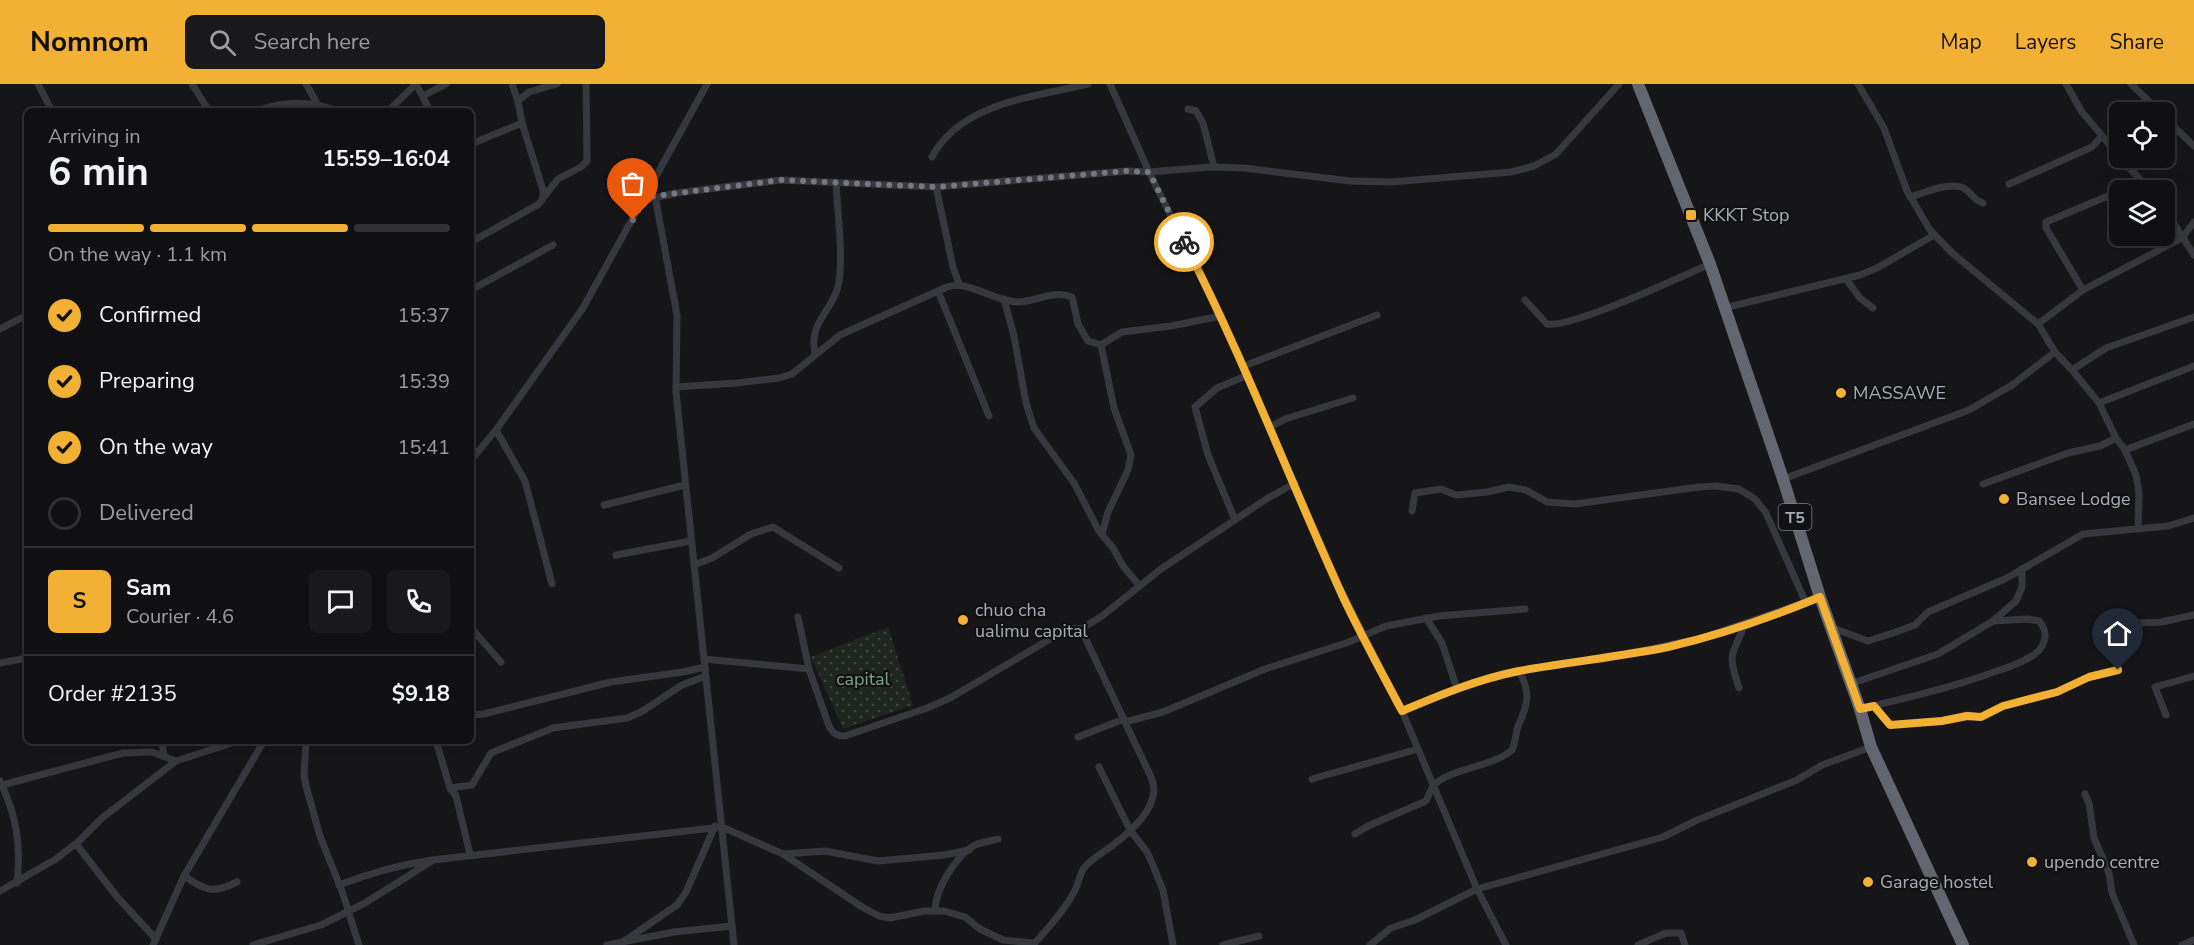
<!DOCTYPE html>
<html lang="en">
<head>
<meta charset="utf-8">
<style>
  body { margin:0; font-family:"Nunito Sans",sans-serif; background:#19191b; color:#f1f3f6; height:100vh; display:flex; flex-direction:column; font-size:22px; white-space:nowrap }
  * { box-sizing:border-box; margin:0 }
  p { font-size:20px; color:#9c9d9f }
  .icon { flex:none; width:33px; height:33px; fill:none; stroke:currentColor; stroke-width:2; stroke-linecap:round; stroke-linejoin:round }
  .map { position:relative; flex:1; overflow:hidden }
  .drawer { position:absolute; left:24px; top:24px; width:450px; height:636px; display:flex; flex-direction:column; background:#101012; border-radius:9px; box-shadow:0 6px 24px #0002,0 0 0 2px #303032 }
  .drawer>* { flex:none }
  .controls { position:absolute; left:2109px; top:18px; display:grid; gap:12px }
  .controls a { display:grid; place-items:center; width:66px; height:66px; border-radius:9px; background:#101012; box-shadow:0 6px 24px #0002,0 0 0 2px #303032; font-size:30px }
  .pin { position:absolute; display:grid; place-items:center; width:51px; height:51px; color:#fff; margin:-62px -26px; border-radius:50% 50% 50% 0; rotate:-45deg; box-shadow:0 0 6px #0007 }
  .pin .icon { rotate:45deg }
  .courier { position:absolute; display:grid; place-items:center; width:60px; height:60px; margin:-30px; border:4px solid #f2b134; border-radius:50%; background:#fff; color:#222; box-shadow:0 2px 8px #0007 }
  .headline em { font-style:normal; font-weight:700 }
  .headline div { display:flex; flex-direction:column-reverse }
  .headline { display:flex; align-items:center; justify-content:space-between; height:102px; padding:0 24px }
  h1 { font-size:39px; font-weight:700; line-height:45px }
  .bar { display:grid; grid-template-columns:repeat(4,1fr); gap:9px 6px; align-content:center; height:72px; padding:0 24px }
  .bar i { height:8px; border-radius:4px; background:#303032 }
  .bar .active { background:#f2b134 }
  .bar p { grid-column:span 4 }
  .line { display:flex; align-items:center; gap:15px; padding:0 24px; border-top:2px solid #303032 }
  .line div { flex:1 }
  .round { display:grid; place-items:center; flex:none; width:63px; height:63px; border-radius:9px; background:#19191b }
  ol { padding:0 24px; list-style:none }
  li { display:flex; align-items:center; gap:18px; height:66px }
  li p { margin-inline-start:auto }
  li .icon { padding:6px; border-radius:50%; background:#f2b134; color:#111; stroke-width:4 }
  li:last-child { color:#9c9d9f }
  li i { width:33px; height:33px; border:3px solid #303032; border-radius:50% }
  header { display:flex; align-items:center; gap:36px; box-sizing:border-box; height:84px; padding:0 30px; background:#f2b134; color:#111 }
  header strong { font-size:28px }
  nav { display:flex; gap:33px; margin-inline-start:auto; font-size:21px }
  .search { width:420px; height:54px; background:#19191b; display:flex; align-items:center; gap:15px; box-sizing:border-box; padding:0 21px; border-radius:9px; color:#9c9d9f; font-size:22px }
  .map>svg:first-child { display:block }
  .park { fill:url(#park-dots) }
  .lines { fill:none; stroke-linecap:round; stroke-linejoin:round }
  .street { stroke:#37383d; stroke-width:7 }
  .highway { stroke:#63666e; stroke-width:12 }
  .done { stroke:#757880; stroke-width:6; stroke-dasharray:0 10.8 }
  .route { stroke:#f2b134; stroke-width:8 }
  .poi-dot { fill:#f2b134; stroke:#111113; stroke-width:2 }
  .labels { text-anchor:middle; stroke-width:4.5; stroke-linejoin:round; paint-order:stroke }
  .shield { fill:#111113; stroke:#7b7e86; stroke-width:1.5 }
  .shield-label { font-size:16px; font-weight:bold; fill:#a8adb8 }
  .poi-label { font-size:18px; fill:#a8adb8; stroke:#111113; text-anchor:start }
  .park-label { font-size:18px; fill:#7fa381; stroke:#111113 }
</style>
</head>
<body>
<header>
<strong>Nomnom</strong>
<div class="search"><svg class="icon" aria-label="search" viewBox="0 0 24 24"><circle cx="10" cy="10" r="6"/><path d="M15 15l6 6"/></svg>Search here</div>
<nav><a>Map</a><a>Layers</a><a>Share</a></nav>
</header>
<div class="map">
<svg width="2194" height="861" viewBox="0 0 2194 861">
  <defs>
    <pattern id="park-dots" width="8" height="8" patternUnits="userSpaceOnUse" patternTransform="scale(1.5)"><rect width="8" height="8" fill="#1e261f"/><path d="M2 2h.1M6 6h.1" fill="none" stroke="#3c433d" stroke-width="1.8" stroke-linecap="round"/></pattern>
  </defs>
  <rect width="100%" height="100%" fill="#161618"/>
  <!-- park -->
  <polygon class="park" points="888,543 913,621 843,645 811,573"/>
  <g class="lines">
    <!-- street -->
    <g class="street">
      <polyline points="38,0 52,27"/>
      <polyline points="192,0 209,27"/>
      <polyline points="306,0 318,21"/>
      <polyline points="416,0 430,27"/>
      <polyline points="1110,0 1149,88 1218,226 1338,500 1402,627 1477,805 1506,861"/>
      <polyline points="1858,0 1884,44 1907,107 1930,146 1951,168 2038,240 2055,268 2072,286 2099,319 2116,354 2125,366 2136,391 2139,409 2138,445"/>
      <polyline points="2066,0 2082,28 2120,73"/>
      <polyline points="2131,0 2160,28"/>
      <polyline points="423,12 446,0"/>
      <polyline points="518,17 529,8 557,0"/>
      <polyline points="1188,25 1196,27 1203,39 1214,83"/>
      <path d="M 257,27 C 283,17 311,17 337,27"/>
      <polyline points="388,27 416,0"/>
      <polyline points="2164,33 2194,62"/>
      <polyline points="471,60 522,39"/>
      <path d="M 932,73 C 960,19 1034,13 1088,0"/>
      <polyline points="2120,74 2150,106"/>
      <polyline points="2009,100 2092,63 2101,53"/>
      <polyline points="936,103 953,183 959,200"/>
      <polyline points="2121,106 2142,98"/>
      <polyline points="655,112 677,231 676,308 734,861"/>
      <path d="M 1910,113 C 1923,109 1953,96 1965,105 C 1973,110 1973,116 1983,119"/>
      <polyline points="543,114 558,95 581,83 587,77 586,0"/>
      <polyline points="644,116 676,109 781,96 936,103 1127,87 1149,88 1210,83 1244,84 1350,97 1391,98 1511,88 1534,82 1556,70 1619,0"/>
      <polyline points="2164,124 2194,171"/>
      <polyline points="471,158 539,120 543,114 543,106 522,39 518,17 512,0"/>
      <polyline points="1846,195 1860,214 1873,224"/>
      <polyline points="471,206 553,161"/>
      <polyline points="2083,206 2046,144 2046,138 2120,107"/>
      <polyline points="938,207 989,332"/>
      <polyline points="1004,215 1014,252 1026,319 1034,344 1074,399 1099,447 1113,464 1123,482 1139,501"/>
      <path d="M 1525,216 L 1547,240 C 1573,244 1680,193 1710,180"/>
      <polyline points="1724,224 1860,191 1877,184 1934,151"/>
      <polyline points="2038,240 2083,206 2182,154 2194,138"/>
      <polyline points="0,245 27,231"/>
      <path d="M 815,269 C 809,240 828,231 837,206 C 845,182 837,125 836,98"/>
      <polyline points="1244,282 1377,231"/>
      <polyline points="2072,286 2106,264 2194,233"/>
      <path d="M 676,303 L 737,299 L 779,294 L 792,290 L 840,251 L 947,203 C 970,196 993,217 1016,218 C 1036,219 1051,205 1072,213 L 1078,240 L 1088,257 L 1101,261"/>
      <polyline points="2099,319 2194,282"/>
      <polyline points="1270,343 1285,335 1353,314"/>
      <polyline points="496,346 525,397 552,500"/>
      <polyline points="2125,366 2194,340"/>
      <polyline points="471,376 496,346 583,224 707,0"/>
      <polyline points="1783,395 1969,326 2012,301 2055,268"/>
      <polyline points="1983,400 2068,369 2100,362 2116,354"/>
      <polyline points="604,421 685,401"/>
      <polyline points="1412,427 1415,409 1441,405 1456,411 1487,408 1509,403 1526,406 1547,418 1575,420 1699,403 1716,402 1739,405 1755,415 1766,429 1806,519"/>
      <polyline points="1235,436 1208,371 1195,323 1217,304 1248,291"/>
      <polyline points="1102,450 1108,428 1128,386 1131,371 1114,324 1101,261 1122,248 1171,242 1221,232"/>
      <polyline points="616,471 691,457"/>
      <polyline points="694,481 712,474 751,450 773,443 839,484"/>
      <path d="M 798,533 L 809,585 L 829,642 C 833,650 837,652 845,652 L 927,624 L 950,614 L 1069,544 L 1081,545 L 1102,532 L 1161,485 L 1268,414 L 1295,399"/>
      <polyline points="1426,534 1442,559 1457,605"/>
      <polyline points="1830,543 1868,557 1896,548 1915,541 1928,528 2007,494 2083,450 2168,442 2194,434"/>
      <polyline points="471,544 501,578"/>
      <polyline points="704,575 809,585"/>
      <polyline points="0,579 27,574"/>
      <polyline points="1850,600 1938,570 1993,537 2016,517 2022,503 2022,485"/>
      <path d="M 1739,604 C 1726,566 1733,573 1745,539"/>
      <path d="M 1874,622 L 1890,641 L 1942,637 L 1967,631 L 1981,633 L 2003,622 L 2057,608 L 2089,593 L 2118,586 C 2119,578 2115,570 2116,562 C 2120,533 2141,540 2161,538 C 2172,536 2183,533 2194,531"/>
      <path d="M 1860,625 C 1905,614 1951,604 1994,588 C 2007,584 2021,579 2032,572 C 2045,564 2050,549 2039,537 L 2027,535 L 1993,537"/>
      <polyline points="1402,627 1457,605 1492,594 1519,587 1608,574 1702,554 1820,513"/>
      <polyline points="471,631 484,630 611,598 683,588 705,583"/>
      <polyline points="2166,631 2155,603 2194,592"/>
      <polyline points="1125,638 1163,628 1265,585 1349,558 1386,542 1439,532 1525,525"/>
      <polyline points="1078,653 1124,635"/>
      <polyline points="162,657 164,672"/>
      <polyline points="306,657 304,691 306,702 320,752 343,810 359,861"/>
      <polyline points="436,657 450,704 456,712 470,770"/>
      <polyline points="1099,683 1130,746 1147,768 1152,779 1163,806 1173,861"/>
      <polyline points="1312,695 1418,665"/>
      <path d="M 0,697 C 17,733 21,760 17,799"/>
      <polyline points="2,701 123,669 152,668 176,677"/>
      <polyline points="450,704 472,701 491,669 553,644 627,634 641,628 682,601 706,592"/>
      <polyline points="2085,710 2089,719 2094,754 2109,789 2112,809 2134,861"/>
      <path d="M 1355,750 L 1368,742 L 1426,717 C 1429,711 1431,704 1435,700 C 1450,685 1495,682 1512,666 C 1516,658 1515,650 1518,642 C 1528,621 1531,609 1519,587"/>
      <polyline points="76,760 118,814 156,855"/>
      <polyline points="783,770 825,767 878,777 944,771 969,766"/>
      <path d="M 184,792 C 206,807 213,810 237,798"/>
      <path d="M 339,801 C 370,789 399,781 432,776 L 722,743 L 783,770 L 862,823 L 879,832 L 890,834 L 924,827 L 944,827 L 965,833 L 980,845 L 1003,856 L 1034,859"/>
      <polyline points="0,807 56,775 79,757 102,734 176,677 238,657"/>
      <path d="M 935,827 C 935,806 956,771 975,761 C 982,758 991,757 998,755"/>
      <polyline points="623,858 677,821 686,808 715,742"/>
      <polyline points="153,861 184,792 264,657"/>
      <polyline points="253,861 321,841 365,819 432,777"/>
      <polyline points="607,861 674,848 732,842"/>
      <path d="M 1033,861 C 1048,844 1065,826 1075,806 C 1079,799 1079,791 1084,784 C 1092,774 1104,768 1113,761 C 1133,746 1163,719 1151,693 L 1081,545"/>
      <polyline points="1223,861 1259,852"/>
      <polyline points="1370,861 1391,844 1415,836 1477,805 1663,753 1695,737 1797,696 1822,681 1871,663"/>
      <polyline points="1638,861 1666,849 1681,849 1685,861"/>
      <polyline points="2182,861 2194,856"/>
    </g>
    <!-- highway -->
    <polyline class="highway" points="1638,0 1710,180 1783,395 1820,513 1860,625 1871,663 1963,861"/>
  </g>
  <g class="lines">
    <!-- done -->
    <polyline class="done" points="633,136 644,116 655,112 781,96 936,103 1127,87 1149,88 1184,158"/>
    <!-- route -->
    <path class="route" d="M 1184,158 C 1244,274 1289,395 1343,513 C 1361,551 1382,589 1402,627 C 1440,611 1478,595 1519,587 C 1568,578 1618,573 1668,563 C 1716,552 1774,532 1820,513 L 1860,625 L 1874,622 L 1890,641 L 1942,637 L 1967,632 L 1981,633 L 2003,622 L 2057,608 L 2089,593 L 2118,586"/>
  </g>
  <!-- markers -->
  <g class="poi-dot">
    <rect x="1685" y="125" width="12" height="12" rx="3"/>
    <circle cx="1841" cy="309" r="6"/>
    <circle cx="2004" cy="415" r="6"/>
    <circle cx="963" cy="536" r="6"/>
    <circle cx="2032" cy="778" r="6"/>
    <circle cx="1868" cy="798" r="6"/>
  </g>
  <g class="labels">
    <!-- shield labels -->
    <rect class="shield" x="1778.5" y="420" width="33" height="26" rx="4.5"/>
    <g class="shield-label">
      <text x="1795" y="439">T5</text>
    </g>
    <!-- poi labels -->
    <g class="poi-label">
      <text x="1703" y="137">KKKT Stop</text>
      <text x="1853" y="315">MASSAWE</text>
      <text x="2016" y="421">Bansee Lodge</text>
      <text x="975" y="532">chuo cha<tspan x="975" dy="21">ualimu capital</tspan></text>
      <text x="2044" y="784">upendo centre</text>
      <text x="1880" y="804">Garage hostel</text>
    </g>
    <!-- park labels -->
    <g class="park-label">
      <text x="863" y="601">capital</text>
    </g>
  </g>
</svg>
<div class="controls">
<a><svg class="icon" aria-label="locate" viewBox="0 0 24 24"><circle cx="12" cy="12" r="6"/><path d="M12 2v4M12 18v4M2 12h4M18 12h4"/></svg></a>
<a><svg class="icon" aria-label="layers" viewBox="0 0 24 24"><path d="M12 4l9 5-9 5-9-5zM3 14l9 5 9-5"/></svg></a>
</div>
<div class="pin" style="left:633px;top:136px;background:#ea580c"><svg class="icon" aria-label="bag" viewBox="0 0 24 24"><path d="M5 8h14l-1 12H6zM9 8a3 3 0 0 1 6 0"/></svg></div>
<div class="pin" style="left:2118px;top:586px;background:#1f2937"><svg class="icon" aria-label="home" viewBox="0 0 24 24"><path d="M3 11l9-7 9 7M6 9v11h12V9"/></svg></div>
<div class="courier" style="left:1184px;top:158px"><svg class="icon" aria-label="bike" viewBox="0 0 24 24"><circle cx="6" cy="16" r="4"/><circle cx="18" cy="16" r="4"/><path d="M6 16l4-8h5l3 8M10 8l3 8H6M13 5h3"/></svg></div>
<section class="drawer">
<div class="headline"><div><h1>6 min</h1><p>Arriving in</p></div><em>15:59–16:04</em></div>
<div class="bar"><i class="active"></i><i class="active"></i><i class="active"></i><i></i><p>On the way · 1.1 km</p></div>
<ol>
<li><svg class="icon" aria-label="check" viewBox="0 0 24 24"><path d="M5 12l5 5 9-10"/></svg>Confirmed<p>15:37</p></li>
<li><svg class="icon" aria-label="check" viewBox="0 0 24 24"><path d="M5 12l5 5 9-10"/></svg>Preparing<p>15:39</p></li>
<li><svg class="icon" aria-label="check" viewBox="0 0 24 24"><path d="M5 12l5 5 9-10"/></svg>On the way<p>15:41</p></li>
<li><i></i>Delivered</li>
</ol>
<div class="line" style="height:108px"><b class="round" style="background:#f2b134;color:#111">S</b><div><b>Sam</b><p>Courier · 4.6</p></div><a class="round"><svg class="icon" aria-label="chat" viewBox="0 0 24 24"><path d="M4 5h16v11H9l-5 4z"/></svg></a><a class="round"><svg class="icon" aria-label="phone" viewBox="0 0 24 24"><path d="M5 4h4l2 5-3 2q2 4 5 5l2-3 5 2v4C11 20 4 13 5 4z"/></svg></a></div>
<div class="line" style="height:78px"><div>Order #2135</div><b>$9.18</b></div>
</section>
</div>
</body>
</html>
